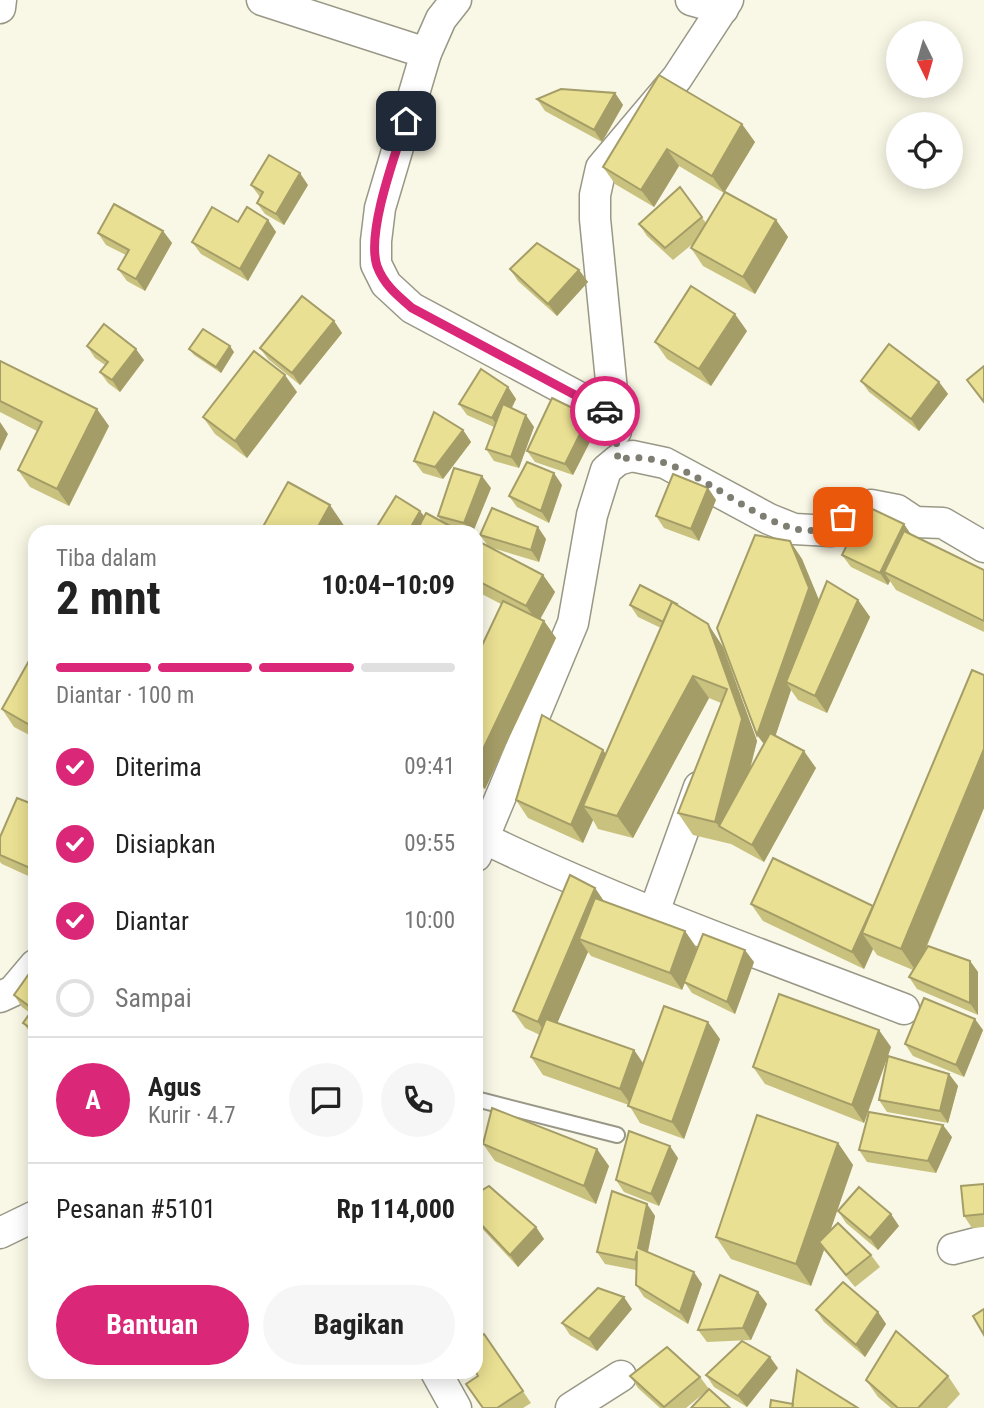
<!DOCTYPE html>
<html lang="id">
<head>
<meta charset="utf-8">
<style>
  body { margin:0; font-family:"Roboto Condensed",sans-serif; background:#f6f6f6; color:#222; height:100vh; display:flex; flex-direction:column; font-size:26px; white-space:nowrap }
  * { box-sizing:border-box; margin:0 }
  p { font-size:23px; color:#767676 }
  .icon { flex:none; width:38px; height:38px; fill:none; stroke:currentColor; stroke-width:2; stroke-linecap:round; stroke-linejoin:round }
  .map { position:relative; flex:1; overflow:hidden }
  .panel { position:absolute; left:28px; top:525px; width:455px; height:854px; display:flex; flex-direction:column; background:#fff; border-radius:21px; box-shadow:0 4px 18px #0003 }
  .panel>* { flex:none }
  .needle { width:46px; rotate:175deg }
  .buttons { position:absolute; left:886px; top:21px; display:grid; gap:14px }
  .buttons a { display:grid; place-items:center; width:77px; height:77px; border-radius:50%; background:#fff; box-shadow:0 4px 18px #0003; font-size:35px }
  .pin { position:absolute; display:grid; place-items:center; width:60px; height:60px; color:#fff; margin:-30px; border-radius:14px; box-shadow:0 4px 10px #0006 }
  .courier { position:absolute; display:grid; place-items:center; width:70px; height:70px; margin:-35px; border:5px solid #db2777; border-radius:50%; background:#fff; color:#222; box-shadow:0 2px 9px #0007 }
  .headline em { font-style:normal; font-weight:700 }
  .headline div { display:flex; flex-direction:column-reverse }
  .headline { display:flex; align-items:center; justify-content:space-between; height:119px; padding:0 28px }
  h1 { font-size:46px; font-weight:700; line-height:52px }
  .bar { display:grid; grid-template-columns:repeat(4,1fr); gap:10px 7px; align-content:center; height:84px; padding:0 28px }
  .bar i { height:9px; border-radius:5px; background:#e0e0e0 }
  .bar .selected { background:#db2777 }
  .bar p { grid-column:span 4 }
  .line { display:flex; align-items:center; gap:18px; padding:0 28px; border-top:2px solid #e0e0e0 }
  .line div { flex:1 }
  .round { display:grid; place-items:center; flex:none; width:74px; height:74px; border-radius:37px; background:#f6f6f6 }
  ol { padding:0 28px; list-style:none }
  li { display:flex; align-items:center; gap:21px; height:77px }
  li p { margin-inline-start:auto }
  li .icon { padding:7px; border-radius:50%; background:#db2777; color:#fff; stroke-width:4 }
  li:last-child { color:#767676 }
  li i { width:38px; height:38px; border:4px solid #e0e0e0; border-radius:50% }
  .button { display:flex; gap:14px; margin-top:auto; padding:14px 28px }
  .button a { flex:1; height:80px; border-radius:42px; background:#db2777; color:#fff; font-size:28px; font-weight:700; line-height:80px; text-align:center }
  .button a+a { background:#f6f6f6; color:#222 }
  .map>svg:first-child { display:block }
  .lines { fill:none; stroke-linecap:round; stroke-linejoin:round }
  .service-casing { stroke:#999786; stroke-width:18 }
  .minor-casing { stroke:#999786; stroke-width:33 }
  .service { stroke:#fff; stroke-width:14 }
  .minor { stroke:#fff; stroke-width:30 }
  .wall { fill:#c9c17e }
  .shaded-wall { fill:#a49d67 }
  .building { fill:#eae093; stroke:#a49d67; stroke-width:2 }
  .done { stroke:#7f7e73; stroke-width:7; stroke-dasharray:0 12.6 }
  .route { stroke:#db2777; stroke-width:9 }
</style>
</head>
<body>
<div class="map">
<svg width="984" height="1408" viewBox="0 0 984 1408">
  <rect width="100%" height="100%" fill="#f9f7e5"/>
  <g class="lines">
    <!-- service casing -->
    <g class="service-casing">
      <polyline id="service" points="476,1099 617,1135"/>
    </g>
    <!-- minor casing -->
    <g class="minor-casing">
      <g id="minor">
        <polyline points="262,0 426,53 380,208 376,241 376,264 386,284 412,308 614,416"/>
        <polyline points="691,0 723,9"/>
        <polyline points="0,8 1,0"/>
        <polyline points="426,53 441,19 456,0"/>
        <polyline points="616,431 595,219 595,195 601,168 677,78 728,0"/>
        <path d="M 483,838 C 620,904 763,955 904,1009"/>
        <polyline points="476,856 573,623 592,515 606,470 618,460 632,456 665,463 769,519 794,529 831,531 843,517 871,505 897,510 915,522 943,523 984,547"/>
        <polyline points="654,912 699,787"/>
        <polyline points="0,997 13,991 35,965"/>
        <polyline points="0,1233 35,1216"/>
        <polyline points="953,1249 984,1241"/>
        <polyline points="436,1372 456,1408"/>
        <polyline points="571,1408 621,1376"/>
      </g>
    </g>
    <!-- service -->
    <use href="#service" class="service"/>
    <!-- minor -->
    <use href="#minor" class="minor"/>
  </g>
  <!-- wall -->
  <g class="wall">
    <polygon points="659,75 755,142 724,193 679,166 654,207 615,184 603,167"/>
    <polygon points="615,93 623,105 602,142 545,111 537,99"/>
    <polygon points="251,185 308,185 284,225 265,214 257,203 260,197"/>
    <polygon points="680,187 706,223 776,220 788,237 755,294 703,266 691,248 695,242 673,260 647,236 639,224"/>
    <polygon points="268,220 276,232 248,281 201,254 192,242 238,222"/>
    <polygon points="163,231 172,243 145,291 127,281 118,269 126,255 106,245 98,233"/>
    <polygon points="510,269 579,270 588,282 557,316 518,281"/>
    <polygon points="334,321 342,333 300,385 268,359 260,348"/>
    <polygon points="747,331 711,386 667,359 655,342"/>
    <polygon points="87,346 144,360 120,392 108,383 100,372 105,365 95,358"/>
    <polygon points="189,349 234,352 221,373 194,355"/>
    <polygon points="0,361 109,426 69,506 30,487 18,470 37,431 0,412"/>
    <polygon points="861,381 939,382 948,394 919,431 869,392"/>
    <polygon points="508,387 516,399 512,408 534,427 519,468 494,461 486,449 494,427 467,415 459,404"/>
    <polygon points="297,392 247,458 215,434 203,417"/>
    <polygon points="597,428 573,475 535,462 527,451"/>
    <polygon points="463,430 471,442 443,479 423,473 414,461"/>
    <polygon points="562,485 549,523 517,507 509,496"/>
    <polygon points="491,488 473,532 379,532 376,528 424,516 442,522 438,516"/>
    <polygon points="708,488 716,500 699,541 664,528 656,516"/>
    <polygon points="904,524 911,535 984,570 984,632 896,590 890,581 888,585 851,567 842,555"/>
    <polygon points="480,535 546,539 539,562 489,547 543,575 555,592 540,619 544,621 556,638 485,789 476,785 476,658 501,604 476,591 476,540 488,546"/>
    <polygon points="790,541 802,559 819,600 858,600 870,617 827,713 798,700 791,690 775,736 816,768 764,862 731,844 693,835 678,813 721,703 709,698 633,838 598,829 593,820 583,843 528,818 516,800 606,754 661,628 638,617 630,605 679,606 708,624 723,647 757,741 750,770 764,744"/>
    <polygon points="35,650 35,738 14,727 2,709"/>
    <polygon points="984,675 984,808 925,951 970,961 978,972 978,1015 917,989 909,977 913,970 877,955 873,949 864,969 763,921 751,904 873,906"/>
    <polygon points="35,805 35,879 2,864 0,862 0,837"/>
    <polygon points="595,888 604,901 685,931 697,948 754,962 735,1014 692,993 685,983 682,990 591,956 588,952 557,1023 634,1050 644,1064 720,1039 684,1139 640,1123 629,1105 543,1075 531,1057 540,1035 525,1028 513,1011"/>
    <polygon points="35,974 35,1037 32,1035 23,1023 30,1013 22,1007 14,995"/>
    <polygon points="983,1030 964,1077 913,1056 905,1044"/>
    <polygon points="891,1047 888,1056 949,1074 958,1086 948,1123 887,1112 879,1100 888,1056 864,1123 765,1084 753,1067"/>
    <polygon points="952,1137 936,1173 867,1162 859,1150"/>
    <polygon points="838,1143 853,1165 830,1231 871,1255 880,1267 855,1287 824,1250 811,1286 731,1259 716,1237"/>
    <polygon points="483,1144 609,1166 596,1204 495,1161"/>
    <polygon points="678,1158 659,1206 624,1192 616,1180"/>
    <polygon points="984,1184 984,1227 972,1228 964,1216"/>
    <polygon points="476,1194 536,1227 544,1239 518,1267 476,1222"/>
    <polygon points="647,1204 655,1216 648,1252 702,1284 688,1324 644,1297 636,1285 636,1270 605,1264 597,1252"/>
    <polygon points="838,1211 899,1226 878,1250 846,1223"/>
    <polygon points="758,1292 767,1304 751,1340 707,1342 698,1330"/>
    <polygon points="632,1309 597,1351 570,1335 562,1323"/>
    <polygon points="816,1310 878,1312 886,1324 865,1357 824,1322"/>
    <polygon points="484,1334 531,1403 523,1408 483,1408 478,1376"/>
    <polygon points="778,1368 747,1407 714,1387 706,1375"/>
    <polygon points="630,1376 700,1377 709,1389 686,1408 660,1408 638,1388"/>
    <polygon points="948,1376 960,1394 947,1408 891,1408 878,1397 866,1380"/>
  </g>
  <!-- shaded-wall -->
  <g class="shaded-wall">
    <polygon points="615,93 623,105 602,142 594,130"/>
    <polygon points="742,124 755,142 724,193 712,176"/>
    <polygon points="667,149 679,166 654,207 641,190"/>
    <polygon points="300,173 308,185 284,225 276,214"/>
    <polygon points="268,220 276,232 248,281 240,269"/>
    <polygon points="776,220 788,237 755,294 743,277"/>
    <polygon points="163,231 172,243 145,291 136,279"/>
    <polygon points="579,270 588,282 557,316 548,304"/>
    <polygon points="735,314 747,331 711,386 699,369"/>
    <polygon points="334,321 342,333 300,385 292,373"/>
    <polygon points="230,346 234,352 221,373 216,367"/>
    <polygon points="136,349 144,360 120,392 112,380"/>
    <polygon points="285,375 297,392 247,458 235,441"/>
    <polygon points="939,382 948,394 919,431 911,419"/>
    <polygon points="508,387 516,399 500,430 492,418"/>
    <polygon points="97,409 109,426 69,506 57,489"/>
    <polygon points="526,415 534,427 519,468 511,457"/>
    <polygon points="589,416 597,428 573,475 565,464"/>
    <polygon points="0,422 8,434 0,451"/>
    <polygon points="463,430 471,442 443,479 435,467"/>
    <polygon points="554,473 562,485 549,523 541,511"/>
    <polygon points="482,476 491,488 473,532 471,532 464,523"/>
    <polygon points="708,488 716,500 699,541 691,529"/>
    <polygon points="330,505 345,527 343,532 315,532"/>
    <polygon points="420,511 429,522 423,532 408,532"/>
    <polygon points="904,524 912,536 884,572 890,581 888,585 880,573"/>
    <polygon points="538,527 546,539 539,562 531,550"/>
    <polygon points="790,541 802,559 821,605 786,682 791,690 770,752 757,735"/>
    <polygon points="543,575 555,592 538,623 526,606"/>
    <polygon points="858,600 870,617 827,713 815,696"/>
    <polygon points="544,621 556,638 485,789 476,777 476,764"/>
    <polygon points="708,624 723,647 757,741 733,834 719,826 715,822 742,719"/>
    <polygon points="693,676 709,698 633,838 617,816"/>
    <polygon points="984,749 984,808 916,971 901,949"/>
    <polygon points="603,750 615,767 583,806 593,820 583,843 571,825"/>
    <polygon points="804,751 816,768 764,862 752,845"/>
    <polygon points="35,856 35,876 30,868"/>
    <polygon points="595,888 607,906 579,939 588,952 550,1040 538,1022"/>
    <polygon points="873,907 862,933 873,949 864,969 852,952"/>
    <polygon points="685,931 697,949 682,990 670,973"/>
    <polygon points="745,950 754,962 735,1014 727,1002"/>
    <polygon points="970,961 978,972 978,1015 970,1003"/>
    <polygon points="975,1019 983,1030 964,1077 956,1065"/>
    <polygon points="708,1022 720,1039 684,1139 672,1122"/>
    <polygon points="879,1030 891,1047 864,1123 852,1105"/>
    <polygon points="634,1050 646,1068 632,1106 620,1089"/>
    <polygon points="949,1074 958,1086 948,1123 940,1111"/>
    <polygon points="943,1125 952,1137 936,1173 928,1161"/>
    <polygon points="838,1143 853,1165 824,1249 819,1242 824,1250 811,1286 796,1264"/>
    <polygon points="670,1146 678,1158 659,1206 651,1194"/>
    <polygon points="597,1149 609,1166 596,1204 584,1186"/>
    <polygon points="647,1204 655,1216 646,1260 638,1248"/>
    <polygon points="891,1214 899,1226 878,1250 870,1238"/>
    <polygon points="536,1227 544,1239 518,1267 510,1255"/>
    <polygon points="694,1272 702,1284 688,1324 680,1312"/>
    <polygon points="758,1292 767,1304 751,1340 743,1328"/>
    <polygon points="624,1297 632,1309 597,1351 589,1339"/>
    <polygon points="878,1312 886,1324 865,1357 856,1345"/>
    <polygon points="770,1357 778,1368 747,1407 738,1396"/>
  </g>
  <!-- building -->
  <g class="building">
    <polygon points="659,75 742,124 712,176 667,149 641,190 603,167"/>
    <polygon points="561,89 615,93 594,130 537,99"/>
    <polygon points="269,155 300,173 276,214 257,203 263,192 251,185"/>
    <polygon points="680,187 702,217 665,248 639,224"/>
    <polygon points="725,192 776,220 743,277 691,248"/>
    <polygon points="114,204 163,231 136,279 118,269 129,250 98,233"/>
    <polygon points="212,207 238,222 247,207 268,220 240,269 192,242"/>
    <polygon points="537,243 579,270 548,304 510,269"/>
    <polygon points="691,286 735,314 699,369 655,342"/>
    <polygon points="302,296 334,321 292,373 260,348"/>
    <polygon points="104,324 136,349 112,380 100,372 108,362 87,346"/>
    <polygon points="203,329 230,346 216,367 189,349"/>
    <polygon points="889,344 939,382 911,419 861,381"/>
    <polygon points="254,351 285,375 235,441 203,417"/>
    <polygon points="0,361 97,409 57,489 18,470 42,422 0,401"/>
    <polygon points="984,366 984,402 967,380"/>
    <polygon points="481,369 508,387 492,418 459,404"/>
    <polygon points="552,398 589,416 565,464 527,451"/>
    <polygon points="503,404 526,415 511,457 486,449"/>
    <polygon points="434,412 463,430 435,467 414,461"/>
    <polygon points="527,462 554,473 541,511 509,496"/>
    <polygon points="454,468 482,476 464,523 438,516"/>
    <polygon points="673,474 708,488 691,529 656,516"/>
    <polygon points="288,482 330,505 315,532 260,532"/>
    <polygon points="396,496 420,511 408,532 384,532 376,528"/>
    <polygon points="866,506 904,524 880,573 842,555"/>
    <polygon points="492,508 538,527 531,550 480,535"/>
    <polygon points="426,513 461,532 416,532"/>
    <polygon points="357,528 364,532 355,532"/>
    <polygon points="904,531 984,570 984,621 884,572"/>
    <polygon points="755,535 790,541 809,588 757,735 717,628"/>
    <polygon points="476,540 543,575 526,606 476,580"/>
    <polygon points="827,581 858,600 815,696 786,682"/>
    <polygon points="640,585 677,604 676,605 672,602 663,622 630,605"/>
    <polygon points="503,601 544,621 476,764 476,658"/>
    <polygon points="672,602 708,624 742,719 715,822 678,813 727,689 693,676 617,816 583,806"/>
    <polygon points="35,650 35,728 2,709"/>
    <polygon points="972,670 984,675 984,749 901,949 862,933"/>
    <polygon points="542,715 603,750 571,825 516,800"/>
    <polygon points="770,733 804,751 752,845 719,826"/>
    <polygon points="17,798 35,805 35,856 30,868 0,855 0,837"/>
    <polygon points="773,858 873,906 852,952 751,904"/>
    <polygon points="570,875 595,888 538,1022 513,1011"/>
    <polygon points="595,898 685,931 670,973 579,939"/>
    <polygon points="703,934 745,950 727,1002 684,982"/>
    <polygon points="928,946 970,961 970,1003 909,977"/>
    <polygon points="31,971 35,974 35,1031 23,1023 33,1009 14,995"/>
    <polygon points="779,994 879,1030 852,1105 753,1067"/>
    <polygon points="924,998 975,1019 956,1065 905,1044"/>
    <polygon points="664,1006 708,1022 672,1122 628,1106"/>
    <polygon points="546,1019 634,1050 620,1089 531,1057"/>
    <polygon points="888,1056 949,1074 940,1111 879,1100"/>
    <polygon points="492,1108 597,1149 584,1186 483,1144"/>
    <polygon points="869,1112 943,1125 928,1161 859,1150"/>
    <polygon points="757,1115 838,1143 796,1264 716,1237"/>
    <polygon points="629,1131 670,1146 651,1194 616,1180"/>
    <polygon points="984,1184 984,1214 964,1216 961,1186"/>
    <polygon points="489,1186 536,1227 510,1255 476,1219 476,1194"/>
    <polygon points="859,1187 891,1214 870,1238 838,1211"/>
    <polygon points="612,1191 647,1204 638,1248 694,1272 680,1312 636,1285 637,1251 635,1260 597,1252"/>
    <polygon points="838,1223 871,1255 846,1275 819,1242"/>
    <polygon points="720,1275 758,1292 743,1328 698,1330"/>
    <polygon points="843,1282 878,1312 856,1345 816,1310"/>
    <polygon points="598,1288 624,1297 589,1339 562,1323"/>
    <polygon points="984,1309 984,1335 973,1316"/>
    <polygon points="896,1331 948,1376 918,1408 898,1408 866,1380"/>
    <polygon points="484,1334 523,1391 497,1408 483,1408 466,1384 478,1376 476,1372 476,1339"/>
    <polygon points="742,1341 770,1357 738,1396 706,1375"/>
    <polygon points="667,1347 700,1377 664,1407 630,1376"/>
    <polygon points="797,1370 858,1408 792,1408"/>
    <polygon points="709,1389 730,1408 691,1408"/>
    <polygon points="771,1400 793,1404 792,1408 770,1408"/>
  </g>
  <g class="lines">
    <!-- done -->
    <path class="done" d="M 605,411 L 614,416 L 618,460 C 674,444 739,514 792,528 C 804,532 819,530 831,531 L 843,517"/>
    <!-- route -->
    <path class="route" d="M 406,121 C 395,155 366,233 377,266 C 384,285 398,296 412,308 L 605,411"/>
  </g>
</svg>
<div class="buttons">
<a><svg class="needle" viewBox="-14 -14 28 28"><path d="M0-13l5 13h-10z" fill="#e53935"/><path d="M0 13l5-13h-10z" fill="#767676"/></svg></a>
<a><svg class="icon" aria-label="locate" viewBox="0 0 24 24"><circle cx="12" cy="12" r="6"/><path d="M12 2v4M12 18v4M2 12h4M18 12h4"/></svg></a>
</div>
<div class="pin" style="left:843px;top:517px;background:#ea580c"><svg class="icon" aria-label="bag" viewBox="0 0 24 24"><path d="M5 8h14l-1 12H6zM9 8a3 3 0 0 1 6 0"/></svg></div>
<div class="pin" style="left:406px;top:121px;background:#1f2937"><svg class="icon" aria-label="home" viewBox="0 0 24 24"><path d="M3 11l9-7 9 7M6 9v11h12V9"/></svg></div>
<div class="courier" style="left:605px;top:411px"><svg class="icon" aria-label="car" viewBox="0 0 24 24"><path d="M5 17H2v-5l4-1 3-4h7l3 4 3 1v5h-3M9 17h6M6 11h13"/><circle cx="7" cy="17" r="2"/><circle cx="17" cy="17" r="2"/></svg></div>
<section class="panel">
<div class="headline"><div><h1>2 mnt</h1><p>Tiba dalam</p></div><em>10:04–10:09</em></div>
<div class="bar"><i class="selected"></i><i class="selected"></i><i class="selected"></i><i></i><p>Diantar · 100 m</p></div>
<ol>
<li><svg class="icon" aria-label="check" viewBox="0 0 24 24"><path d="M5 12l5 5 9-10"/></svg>Diterima<p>09:41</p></li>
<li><svg class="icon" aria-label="check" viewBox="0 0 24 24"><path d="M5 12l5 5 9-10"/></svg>Disiapkan<p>09:55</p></li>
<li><svg class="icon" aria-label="check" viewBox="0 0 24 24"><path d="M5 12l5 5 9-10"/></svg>Diantar<p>10:00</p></li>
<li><i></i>Sampai</li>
</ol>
<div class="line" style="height:126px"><b class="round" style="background:#db2777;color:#fff">A</b><div><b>Agus</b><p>Kurir · 4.7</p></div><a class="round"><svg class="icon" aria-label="chat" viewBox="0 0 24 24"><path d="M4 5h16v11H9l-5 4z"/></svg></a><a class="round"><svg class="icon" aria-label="phone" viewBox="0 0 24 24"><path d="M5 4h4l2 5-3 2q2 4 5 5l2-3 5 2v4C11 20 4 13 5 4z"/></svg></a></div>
<div class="line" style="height:91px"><div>Pesanan #5101</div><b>Rp 114,000</b></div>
<div class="button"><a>Bantuan</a><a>Bagikan</a></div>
</section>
</div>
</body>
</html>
